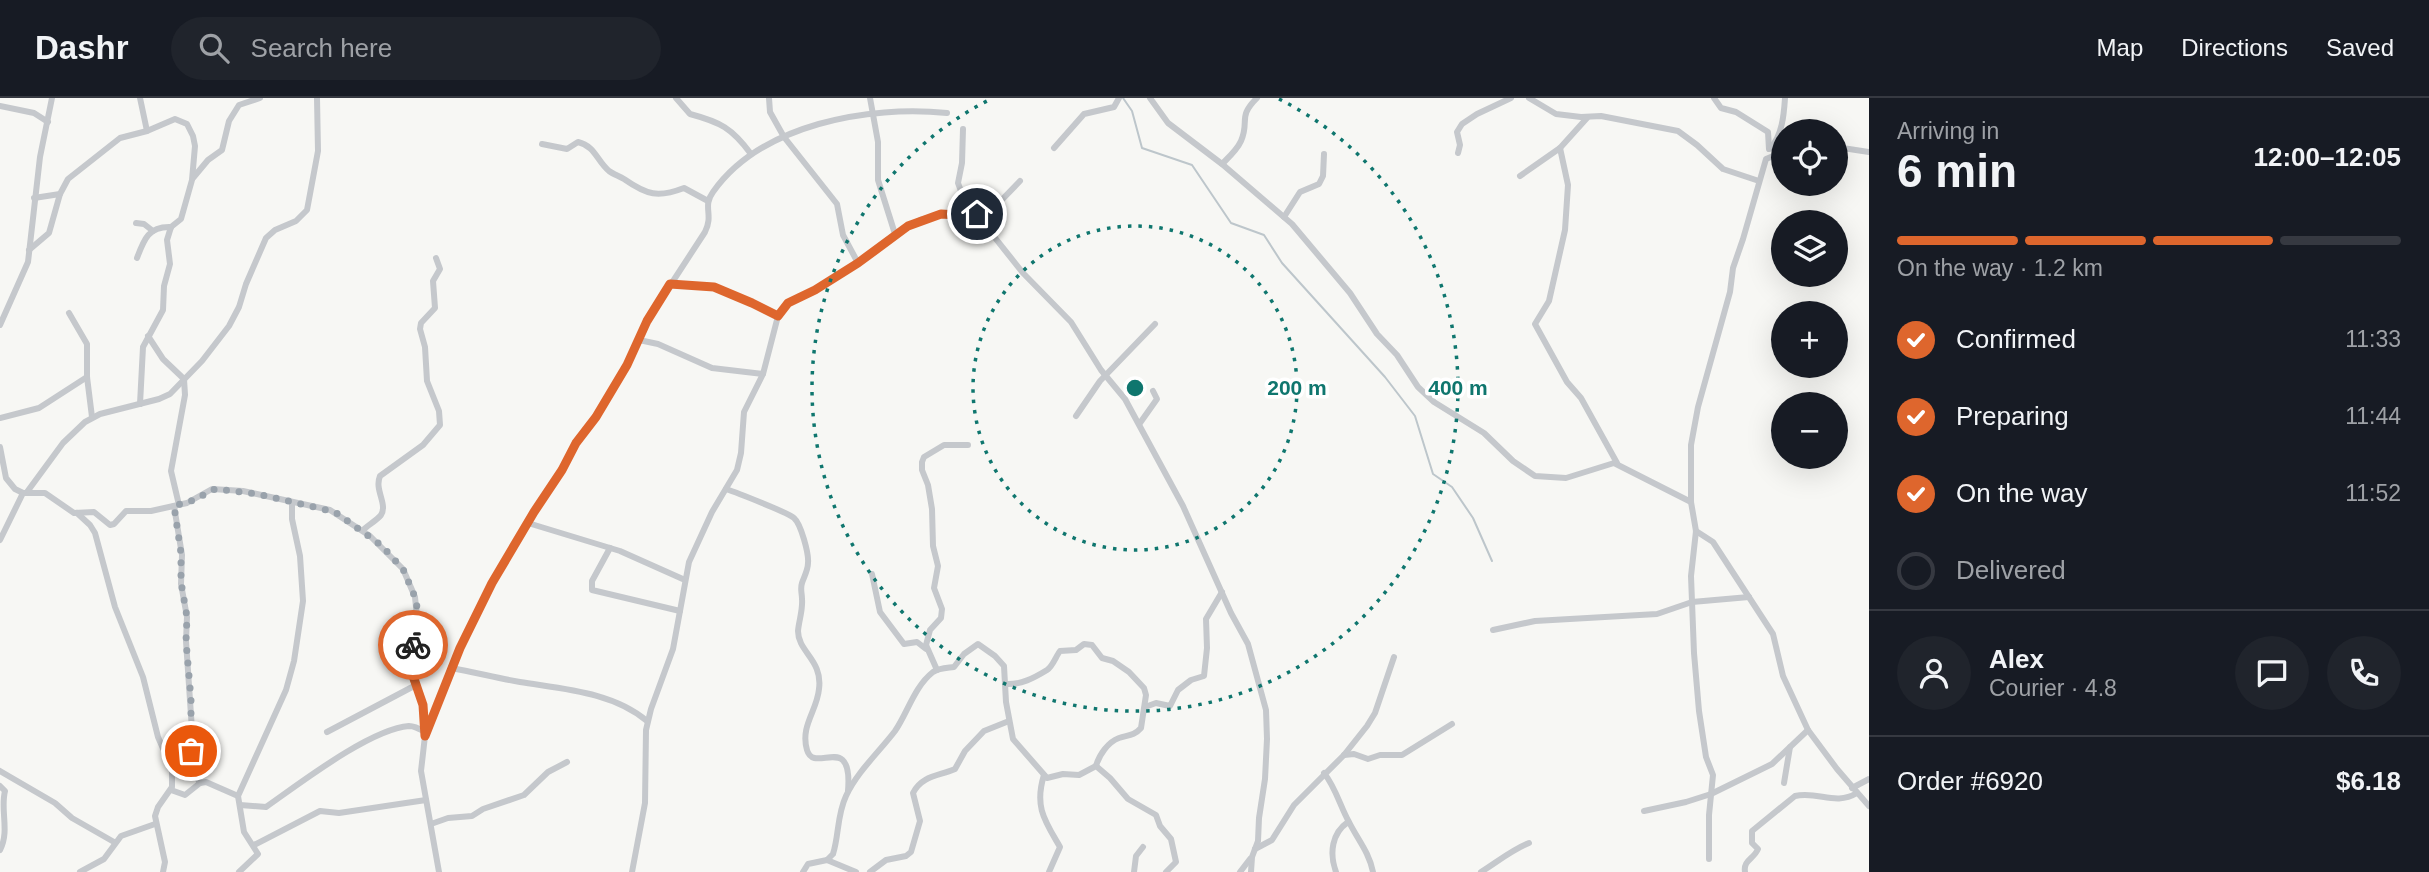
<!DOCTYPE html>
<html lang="en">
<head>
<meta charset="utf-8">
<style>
  body { margin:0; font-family:Arial,sans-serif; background:#20242c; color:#f1f3f6; height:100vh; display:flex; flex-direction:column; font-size:26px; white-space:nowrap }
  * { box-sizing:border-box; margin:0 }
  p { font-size:23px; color:#9ea1a6 }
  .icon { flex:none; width:38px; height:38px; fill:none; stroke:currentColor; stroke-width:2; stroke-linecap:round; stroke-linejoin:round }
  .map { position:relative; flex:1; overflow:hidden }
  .panel { display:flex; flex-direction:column; background:#171b24; width:560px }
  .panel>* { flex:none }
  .buttons { position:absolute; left:1771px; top:21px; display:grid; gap:14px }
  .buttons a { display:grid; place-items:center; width:77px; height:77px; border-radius:50%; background:#171b24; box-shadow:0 7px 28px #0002; font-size:35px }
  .pin { position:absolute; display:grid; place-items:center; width:60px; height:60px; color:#fff; margin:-30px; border:4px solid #fff; border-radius:50%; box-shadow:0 2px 7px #0007 }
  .courier { position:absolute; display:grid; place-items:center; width:70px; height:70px; margin:-35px; border:5px solid #de662d; border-radius:50%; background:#fff; color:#222; box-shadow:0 2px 9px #0007 }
  .headline em { font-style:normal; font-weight:700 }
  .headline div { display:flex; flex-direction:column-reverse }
  .headline { display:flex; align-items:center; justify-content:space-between; height:119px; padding:0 28px }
  h1 { font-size:46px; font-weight:700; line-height:52px }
  .bar { display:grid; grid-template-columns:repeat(4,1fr); gap:10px 7px; align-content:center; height:84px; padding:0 28px }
  .bar i { height:9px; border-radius:5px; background:#363941 }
  .bar .current { background:#de662d }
  .bar p { grid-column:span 4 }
  .line { display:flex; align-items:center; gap:18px; padding:0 28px; border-top:2px solid #363941 }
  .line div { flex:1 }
  .round { display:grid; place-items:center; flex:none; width:74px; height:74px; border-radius:37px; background:#20242c }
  ol { padding:0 28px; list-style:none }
  li { display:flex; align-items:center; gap:21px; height:77px }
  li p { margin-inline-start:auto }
  li .icon { padding:7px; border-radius:50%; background:#de662d; color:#fff; stroke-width:4 }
  li:last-child { color:#9ea1a6 }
  li i { width:38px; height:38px; border:4px solid #363941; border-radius:50% }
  header { display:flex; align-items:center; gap:42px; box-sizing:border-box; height:98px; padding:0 35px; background:#171b24; border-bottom:2px solid #363941 }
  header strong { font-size:33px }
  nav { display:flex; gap:38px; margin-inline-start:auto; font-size:24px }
  .search { width:490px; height:63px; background:#20242c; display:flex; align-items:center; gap:18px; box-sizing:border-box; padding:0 24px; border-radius:38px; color:#9ea1a6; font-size:26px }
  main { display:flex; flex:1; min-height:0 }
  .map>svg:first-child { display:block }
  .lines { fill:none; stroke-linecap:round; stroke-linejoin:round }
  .stream { stroke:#bdc6cb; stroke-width:2 }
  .minor { stroke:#c5c8cc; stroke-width:6 }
  .done { stroke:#99a2ab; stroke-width:7; stroke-dasharray:0 12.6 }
  .route { stroke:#de662d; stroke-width:9 }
  .ring { fill:none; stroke:#0f766e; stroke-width:3.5; stroke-dasharray:3.5 7 }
  .centre { fill:#0f766e; stroke:#fff; stroke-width:3.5 }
  .ring-label { font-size:21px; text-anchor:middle; font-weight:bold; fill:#0f766e; stroke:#fff; stroke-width:7; stroke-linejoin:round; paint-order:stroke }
</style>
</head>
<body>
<header>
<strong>Dashr</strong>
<div class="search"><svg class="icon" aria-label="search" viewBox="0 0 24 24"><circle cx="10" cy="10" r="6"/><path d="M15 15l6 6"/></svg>Search here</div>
<nav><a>Map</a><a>Directions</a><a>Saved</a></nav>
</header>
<main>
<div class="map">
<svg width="1869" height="774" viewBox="0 0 1869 774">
  <rect width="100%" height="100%" fill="#f7f7f4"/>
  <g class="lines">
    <!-- stream -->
    <polyline class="stream" points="1123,0 1132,13 1142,50 1192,67 1231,125 1264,137 1282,165 1385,279 1415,318 1433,376 1452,389 1473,420 1492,463"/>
    <!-- minor -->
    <g class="minor">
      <polyline points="140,0 147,33"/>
      <path d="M 676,0 L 690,16 C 720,24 732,30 751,56"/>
      <polyline points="769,0 770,14 784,39 837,106 843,137 858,165"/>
      <polyline points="870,0 878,44 878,82 895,136"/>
      <polyline points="1150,0 1168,25 1222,66 1292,126 1350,195 1377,236 1397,257 1418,289 1434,304 1484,335 1513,363 1535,378 1566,380 1614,365 1691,404"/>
      <polyline points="1529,0 1556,16 1581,19 1601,18 1678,33 1697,47 1723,71 1759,83"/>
      <polyline points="1714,0 1721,10 1736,14 1768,34 1769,51"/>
      <polyline points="0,8 34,15 48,24"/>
      <polyline points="963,31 962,65 958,85 970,117"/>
      <path d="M 542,46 L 567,51 L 578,44 C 595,48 597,63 609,73 C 613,76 619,78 624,81 C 647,97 658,100 684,90 L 708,103"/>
      <polyline points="1836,49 1869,54"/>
      <polyline points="1054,50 1084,16 1114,9 1119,0"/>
      <polyline points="1560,50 1568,87 1565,132 1549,203 1535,226 1567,284 1581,300 1617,365"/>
      <path d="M 1770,50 C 1782,39 1784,16 1785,0"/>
      <polyline points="1458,55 1460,47 1457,34 1462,26 1477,16 1511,0"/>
      <path d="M 1222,66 C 1229,59 1237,52 1241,43 C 1250,22 1237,20 1257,0"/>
      <polyline points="1520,78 1560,50 1587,20"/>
      <polyline points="193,80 208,62 222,52 229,23 239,7 260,0"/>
      <polyline points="34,100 60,96"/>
      <polyline points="973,118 990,114 1020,83"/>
      <polyline points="1284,119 1300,94 1319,86 1323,78 1324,56"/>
      <polyline points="136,125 144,126 153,133"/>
      <polyline points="29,152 49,135 60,96 68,81 120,40 147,33 175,21 187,26 193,38 195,48 192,82 181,121 171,129 167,142 170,166 164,188 163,212 143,249 140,306"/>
      <path d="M 137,160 C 144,141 149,128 171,129"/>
      <polyline points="670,186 714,189 753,205 778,218"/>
      <polyline points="69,215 87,246 87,279 92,319"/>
      <polyline points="0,227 28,164 40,59 52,0"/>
      <polyline points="148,238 163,261 184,281 185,297 171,373 179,407"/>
      <polyline points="639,242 658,246 712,270 763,276"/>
      <polyline points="1076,318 1100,283 1155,226"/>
      <polyline points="0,320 39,310 87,279"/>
      <polyline points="1140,325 1157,301 1153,293"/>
      <polyline points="0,349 6,380 15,391 23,395 45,395 74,415 94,414 110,427 114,426 126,413 151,413 187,405 212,391 243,393 330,412 370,438 403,471 415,499 418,529 411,567 423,607 425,633"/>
      <path d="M 726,391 C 735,394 789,415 794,420 C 801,426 809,456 808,465 C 808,472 804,479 802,485 C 800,491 802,495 802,501 C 803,512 799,522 798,533 C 798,554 823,562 819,591 C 817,613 800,628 807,652 C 814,677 853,632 848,693"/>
      <polyline points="27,394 63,345 85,324 100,316 159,301 170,296 202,263 229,228 239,209 246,186 266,140 275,132 296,123 307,112 318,53 317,0"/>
      <polyline points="174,408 182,457 181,486 187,519 186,543 192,632 190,666 200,685"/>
      <polyline points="77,415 90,427 95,435 115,509 143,579 158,639 172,671 172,689 158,709 155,718 165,764 163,774"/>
      <polyline points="528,425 620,453 685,482"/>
      <path d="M 363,432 C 368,427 376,423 381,417 C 388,406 374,392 380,378 L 423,347 L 440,327 L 439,313 L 427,283 L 425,249 L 420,231 L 421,225 L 435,210 L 433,183 L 440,171 L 436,160"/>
      <polyline points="1696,433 1713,444 1773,536 1783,578 1808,632 1837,671 1869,708"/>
      <polyline points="0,442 23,395"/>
      <polyline points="610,450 592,483 592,492 680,513"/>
      <polyline points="872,476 880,514 904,546 917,544 926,551"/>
      <polyline points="1493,532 1535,523 1657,516 1692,504 1749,499"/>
      <path d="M 451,570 C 474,574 497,580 520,584 C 563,591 613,594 647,623"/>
      <polyline points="937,572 926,547 930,532 941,520 942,511 934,490 938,468 933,448 932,411 928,387 922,372 922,364 924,359 944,347 968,347"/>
      <path d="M 1005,586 C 1021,587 1034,580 1047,572 C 1053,568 1056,558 1060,553 L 1076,552 L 1084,546 L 1092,547 L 1102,560 L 1113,563 L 1129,574 L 1144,590 L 1146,597 L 1141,630 C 1134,638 1128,637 1119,640 C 1108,644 1099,657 1096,668"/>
      <polyline points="1145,609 1156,605 1170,608 1178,592 1191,582 1204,578 1207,550 1206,521 1222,494"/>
      <polyline points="327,634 416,587"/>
      <polyline points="1344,657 1354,656 1368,661 1380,657 1402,657 1452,626"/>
      <polyline points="172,671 190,666"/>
      <polyline points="0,673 55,705 72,720 114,744"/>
      <path d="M 1324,675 C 1336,690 1340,708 1349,724 C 1358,742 1369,754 1373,774"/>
      <path d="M 1044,677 C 1034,709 1045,723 1060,749 L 1049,774"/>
      <polyline points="1784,685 1790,649"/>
      <path d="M 0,688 L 5,693 C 0,712 10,733 0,752"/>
      <polyline points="1852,690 1869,681"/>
      <polyline points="171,692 185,697 200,685 206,684 238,698"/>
      <path d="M 240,707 L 266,709 C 299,686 370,631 409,628 C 415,628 420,631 425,634"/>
      <polyline points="1644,713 1686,704 1711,696 1772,666 1808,632"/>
      <polyline points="431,726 448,720 472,718 483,711 524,697 548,674 567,664"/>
      <polyline points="254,747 320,713 339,715 426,702"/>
      <polyline points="1255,751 1272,742 1294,707 1344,657 1367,628 1375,615 1394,559"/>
      <polyline points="1709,761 1709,717 1713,677 1706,659 1699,613 1694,555 1691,478 1696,433 1691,404 1691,347 1698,309 1730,194 1733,170 1743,141 1766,61 1783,54"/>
      <polyline points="827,762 856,774"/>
      <polyline points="80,774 104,761 121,738 155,726"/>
      <polyline points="239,774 258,756 244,734 238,698 286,592 294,563 303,503 300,458 292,421 292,405"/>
      <path d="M 439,774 L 421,673 L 425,638 L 451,570 L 492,485 L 534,414 L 562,372 L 576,345 L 596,319 L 627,267 L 647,223 L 705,134 C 714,116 702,109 713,94 C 761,26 869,7 947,15"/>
      <polyline points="632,774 645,705 646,632 651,611 673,551 689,464 712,414 737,372 741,355 744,314 763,276 778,218 788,205 815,192 858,165 895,136 920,122 949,115 973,118 988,131 1023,175 1071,224 1101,272 1125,301 1183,408 1231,515 1248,546 1266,612 1267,641 1265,681 1259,720 1258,743 1252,759 1251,774"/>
      <path d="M 803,774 L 808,766 L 827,762 L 833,756 C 839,737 837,717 846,698 C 857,674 879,654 895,633 C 908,614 914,589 933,574 C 939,570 947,570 954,569 L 964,556 L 978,546 L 995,558 L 1004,568 L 1006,604 L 1013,641 L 1047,680 L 1063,676 L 1079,677 L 1096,668 L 1110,680 L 1128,701 L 1156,717 L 1160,728 L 1171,741 L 1176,764 L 1166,774"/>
      <path d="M 870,774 L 886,762 L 906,758 L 911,754 L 920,723 L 913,695 C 922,677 940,678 955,671 L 965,653 L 984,633 L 1009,623"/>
      <polyline points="1134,774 1136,758 1143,749"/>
      <polyline points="1240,774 1250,761"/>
      <path d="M 1336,774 C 1329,755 1332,735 1348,724"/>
      <path d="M 1481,774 C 1497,764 1513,751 1529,745"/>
      <path d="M 1745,774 C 1743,762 1754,761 1758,751 L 1752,745 L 1752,733 L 1795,698 C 1819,693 1835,708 1857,695"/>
    </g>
  </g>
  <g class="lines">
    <!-- done -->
    <polyline class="done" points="191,653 191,601 186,543 187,519 181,484 181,455 174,408 194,402 215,391 258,396 335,414 381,447 403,471 415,499 418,514 418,529 413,547"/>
    <!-- route -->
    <polyline class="route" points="413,547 411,572 423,607 425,638 460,550 492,485 534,414 562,372 576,345 596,319 627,267 647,223 670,186 714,189 752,205 778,218 788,205 815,192 858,165 908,128 941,116 973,118 977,116"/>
  </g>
  <!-- distance rings -->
  <g class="ring">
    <circle cx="1135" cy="290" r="162"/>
    <path d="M1279 1A323 323 0 1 1 991 1"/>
  </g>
  <circle cx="1135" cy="290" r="10" class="centre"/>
  <g class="ring-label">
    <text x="1297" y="297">200 m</text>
    <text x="1458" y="297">400 m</text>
  </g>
</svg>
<div class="buttons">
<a><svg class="icon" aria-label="locate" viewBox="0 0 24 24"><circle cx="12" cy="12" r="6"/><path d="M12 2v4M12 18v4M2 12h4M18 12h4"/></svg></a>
<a><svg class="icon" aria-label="layers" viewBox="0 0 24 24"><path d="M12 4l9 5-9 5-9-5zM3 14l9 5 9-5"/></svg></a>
<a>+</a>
<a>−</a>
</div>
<div class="pin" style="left:191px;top:653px;background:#ea580c"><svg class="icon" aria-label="bag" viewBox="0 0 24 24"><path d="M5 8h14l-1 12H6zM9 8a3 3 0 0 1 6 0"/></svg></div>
<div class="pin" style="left:977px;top:116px;background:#1f2937"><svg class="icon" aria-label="home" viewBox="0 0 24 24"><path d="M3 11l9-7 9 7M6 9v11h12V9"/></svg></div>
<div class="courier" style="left:413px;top:547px"><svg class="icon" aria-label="bike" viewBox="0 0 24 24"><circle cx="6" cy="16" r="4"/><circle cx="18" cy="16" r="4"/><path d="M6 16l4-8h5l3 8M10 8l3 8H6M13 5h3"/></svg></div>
</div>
<section class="panel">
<div class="headline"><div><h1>6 min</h1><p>Arriving in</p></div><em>12:00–12:05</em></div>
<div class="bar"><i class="current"></i><i class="current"></i><i class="current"></i><i></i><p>On the way · 1.2 km</p></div>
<ol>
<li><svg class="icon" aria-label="check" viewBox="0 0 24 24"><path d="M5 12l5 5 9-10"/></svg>Confirmed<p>11:33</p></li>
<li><svg class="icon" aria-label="check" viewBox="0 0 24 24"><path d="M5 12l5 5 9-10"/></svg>Preparing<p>11:44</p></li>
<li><svg class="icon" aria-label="check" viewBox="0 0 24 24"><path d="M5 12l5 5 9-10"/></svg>On the way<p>11:52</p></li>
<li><i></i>Delivered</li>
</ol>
<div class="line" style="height:126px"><a class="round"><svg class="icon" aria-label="person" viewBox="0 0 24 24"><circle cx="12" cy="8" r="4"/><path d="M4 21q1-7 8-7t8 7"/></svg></a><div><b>Alex</b><p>Courier · 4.8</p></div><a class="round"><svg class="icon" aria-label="chat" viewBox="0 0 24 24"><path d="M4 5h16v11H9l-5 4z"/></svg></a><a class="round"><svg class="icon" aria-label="phone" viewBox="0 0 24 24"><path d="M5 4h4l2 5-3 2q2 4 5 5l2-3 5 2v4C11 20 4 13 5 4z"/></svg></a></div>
<div class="line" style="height:91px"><div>Order #6920</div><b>$6.18</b></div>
</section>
</main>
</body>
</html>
